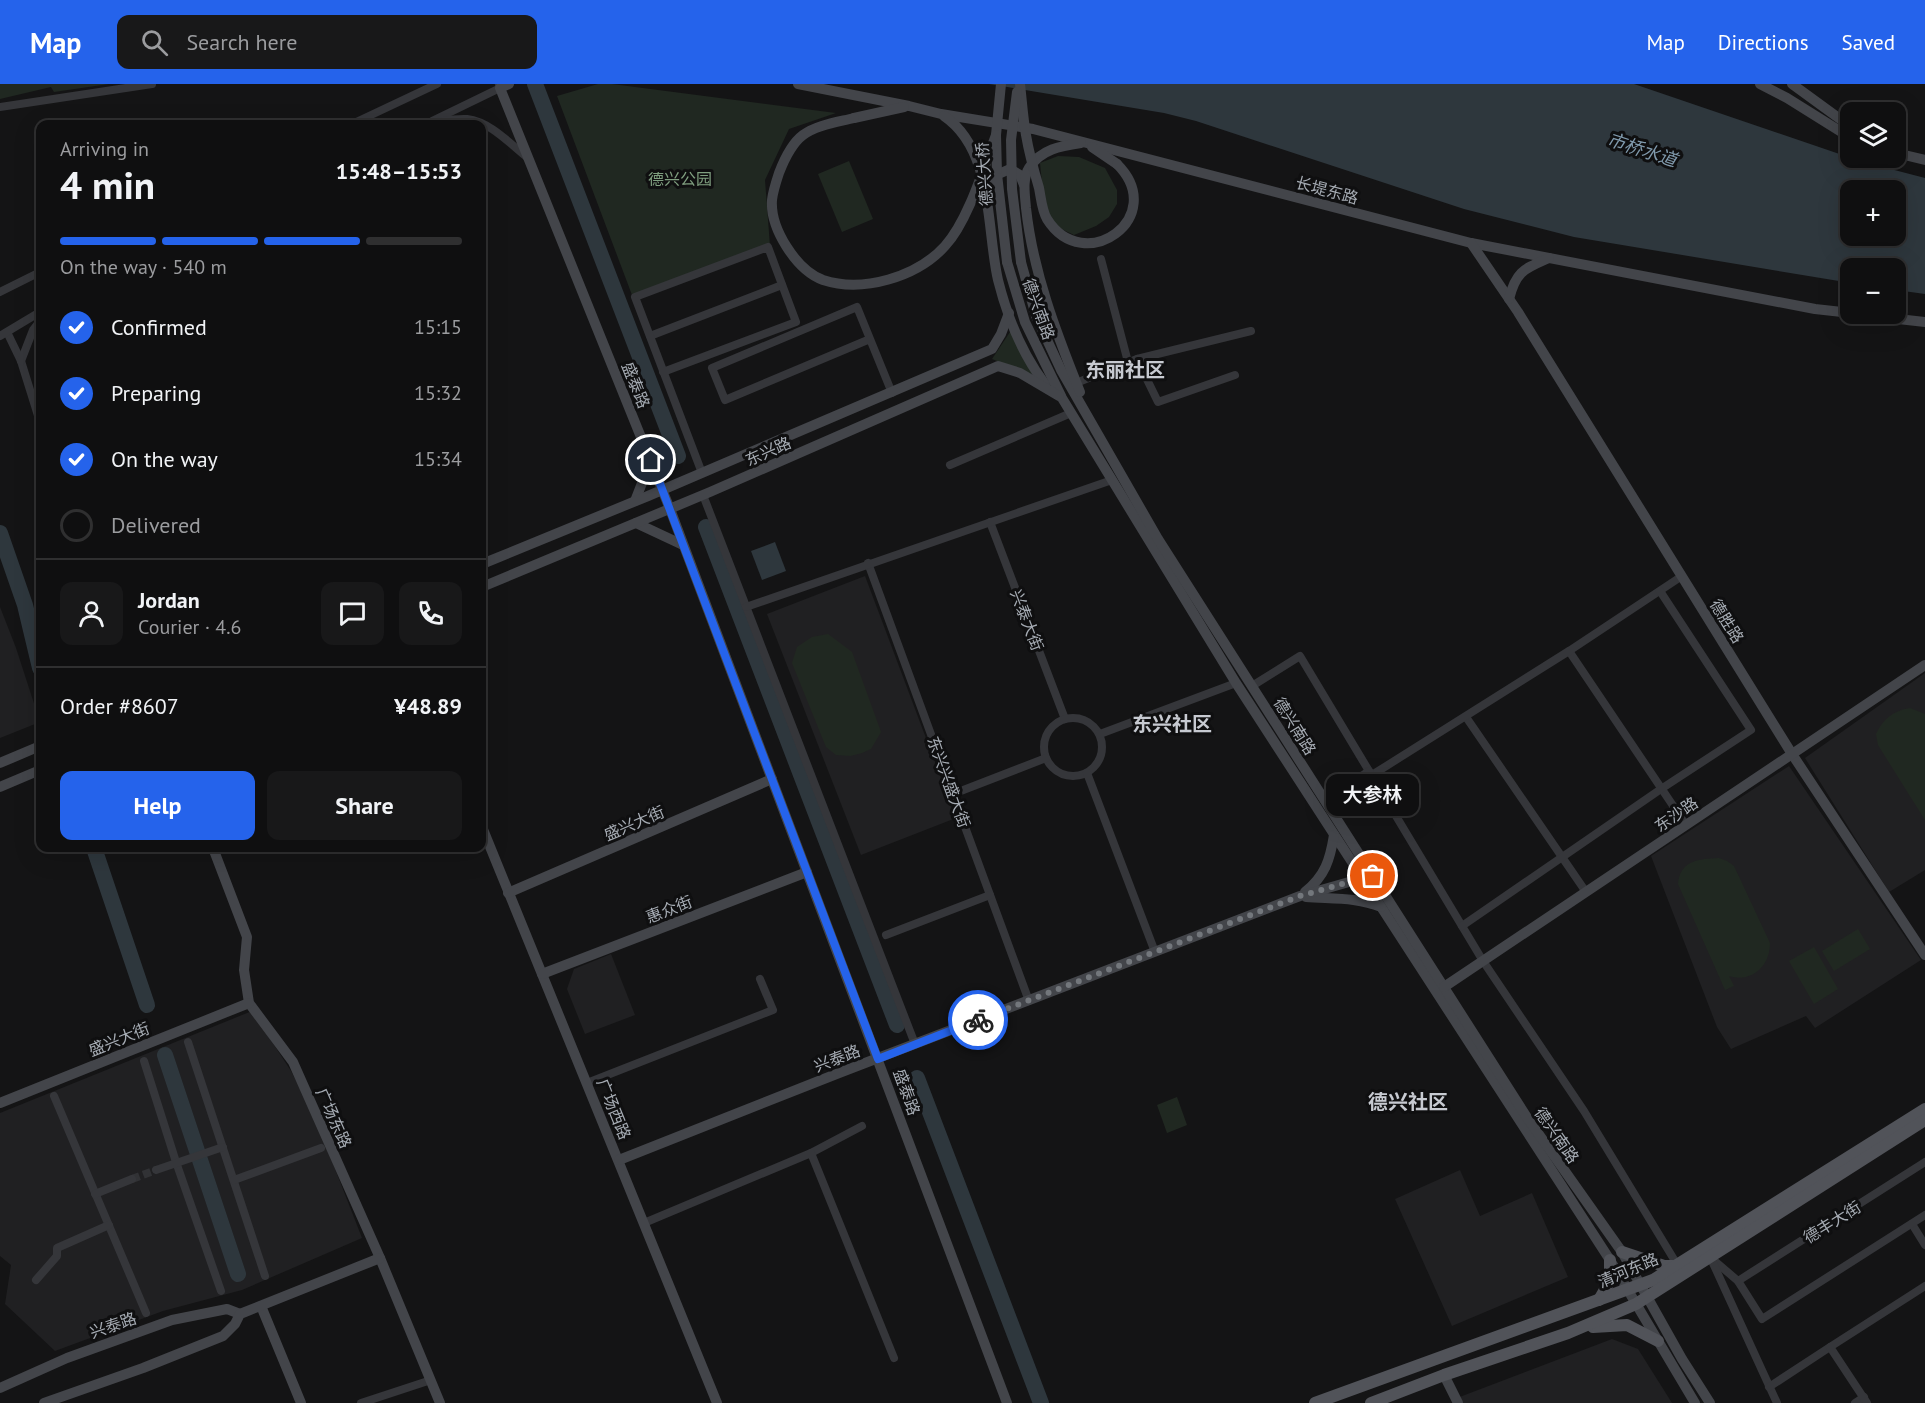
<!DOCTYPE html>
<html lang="en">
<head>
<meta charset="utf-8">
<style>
  body { margin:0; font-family:"PT Sans","Noto Sans SC",sans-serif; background:#181819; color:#f1f3f6; height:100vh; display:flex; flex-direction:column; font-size:22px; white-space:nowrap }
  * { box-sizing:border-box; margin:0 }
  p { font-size:20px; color:#9b9c9f }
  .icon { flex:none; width:33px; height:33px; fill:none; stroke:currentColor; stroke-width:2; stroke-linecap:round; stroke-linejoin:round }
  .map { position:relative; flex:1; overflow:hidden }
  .sheet { position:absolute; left:36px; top:36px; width:450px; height:732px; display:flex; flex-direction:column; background:#0f0f10; border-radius:12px; box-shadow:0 6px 24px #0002,0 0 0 2px #2f2f30 }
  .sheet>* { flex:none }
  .buttons { position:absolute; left:1840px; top:18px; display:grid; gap:12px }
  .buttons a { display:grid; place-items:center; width:66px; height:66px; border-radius:12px; background:#0f0f10; box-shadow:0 6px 24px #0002,0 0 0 2px #2f2f30; font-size:30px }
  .pin { position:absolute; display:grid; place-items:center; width:51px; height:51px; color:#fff; margin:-26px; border:3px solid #fff; border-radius:50%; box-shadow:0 2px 6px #0007 }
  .courier { position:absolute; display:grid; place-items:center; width:60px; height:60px; margin:-30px; border:4px solid #2563eb; border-radius:50%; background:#fff; color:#222; box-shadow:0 2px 8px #0007 }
  .bubble { position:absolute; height:42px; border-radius:12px; background:#0f0f10; box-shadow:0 6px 24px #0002,0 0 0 2px #2f2f30; font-size:20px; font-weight:600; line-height:42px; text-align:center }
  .summary em { font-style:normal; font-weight:600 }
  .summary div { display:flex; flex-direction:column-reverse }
  .summary { display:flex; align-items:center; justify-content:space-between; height:102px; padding:0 24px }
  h1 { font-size:39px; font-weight:600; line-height:45px }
  .bar { display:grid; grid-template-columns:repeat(4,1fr); gap:9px 6px; align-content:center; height:72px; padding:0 24px }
  .bar i { height:8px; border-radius:4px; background:#2f2f30 }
  .bar .selected { background:#2563eb }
  .bar p { grid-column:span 4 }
  .line { display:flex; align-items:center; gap:15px; padding:0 24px; border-top:2px solid #2f2f30 }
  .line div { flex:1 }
  .round { display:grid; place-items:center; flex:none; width:63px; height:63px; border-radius:12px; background:#181819 }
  ol { padding:0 24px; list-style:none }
  li { display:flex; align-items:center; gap:18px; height:66px }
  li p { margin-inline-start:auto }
  li .icon { padding:6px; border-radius:50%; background:#2563eb; color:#fff; stroke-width:4 }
  li:last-child { color:#9b9c9f }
  li i { width:33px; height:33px; border:3px solid #2f2f30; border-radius:50% }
  .cta { display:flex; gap:12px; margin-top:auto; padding:12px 24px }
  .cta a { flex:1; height:69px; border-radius:12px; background:#2563eb; color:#fff; font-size:24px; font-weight:600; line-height:69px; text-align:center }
  .cta a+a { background:#181819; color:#f1f3f6 }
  header { display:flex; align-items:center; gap:36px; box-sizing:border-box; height:84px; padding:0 30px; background:#2563eb; color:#fff }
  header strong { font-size:28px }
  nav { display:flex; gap:33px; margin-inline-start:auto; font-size:21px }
  .search { width:420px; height:54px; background:#181819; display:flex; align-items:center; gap:15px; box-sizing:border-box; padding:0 21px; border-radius:12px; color:#9b9c9f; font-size:22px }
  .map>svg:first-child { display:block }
  .built { fill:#202022 }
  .green { fill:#202821 }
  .water { fill:#2e373d; fill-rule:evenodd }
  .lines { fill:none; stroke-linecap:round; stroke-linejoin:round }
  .river { stroke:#2e373d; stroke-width:16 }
  .street-tunnel { stroke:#313235; stroke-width:8; stroke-dasharray:8 4; stroke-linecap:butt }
  .street { stroke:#35363a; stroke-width:8 }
  .secondary { stroke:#43454a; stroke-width:10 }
  .primary { stroke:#515359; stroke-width:12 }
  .secondary-bridge { stroke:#43454a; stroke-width:10 }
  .done { stroke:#73777c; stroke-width:6; stroke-dasharray:0 10.8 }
  .route { stroke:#2563eb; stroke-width:8 }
  .labels { text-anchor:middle; stroke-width:6; stroke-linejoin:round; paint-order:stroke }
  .street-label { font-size:16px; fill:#a6acb4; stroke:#0f0f10 }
  .park-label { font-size:16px; fill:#7f9e7f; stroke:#0f0f10 }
  .water-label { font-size:18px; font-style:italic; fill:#809aad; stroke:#0f0f10 }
  .quarter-label { font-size:20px; font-weight:bold; fill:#c7cad1; stroke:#0f0f10 }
</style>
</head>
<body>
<header>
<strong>Map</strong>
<div class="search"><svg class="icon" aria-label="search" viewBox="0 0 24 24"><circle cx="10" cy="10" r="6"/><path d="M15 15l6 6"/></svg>Search here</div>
<nav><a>Map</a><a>Directions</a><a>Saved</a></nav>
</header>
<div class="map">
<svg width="1925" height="1319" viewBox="0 0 1925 1319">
  <rect width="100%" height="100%" fill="#141415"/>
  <!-- built -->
  <g class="built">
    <polygon points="865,492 956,734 861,771 767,530"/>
    <polygon points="0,523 16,564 40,638 0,654"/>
    <polygon points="1925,589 1925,786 1889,808 1805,674"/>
    <polygon points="1789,682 1921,876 1815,944 1806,932 1731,965 1717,943 1651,772"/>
    <polygon points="611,870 635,931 585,950 567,905 574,885"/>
    <polygon points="252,927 291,987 314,1031 362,1154 242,1206 163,1227 55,1267 5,1220 11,1181 0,1172 0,1029"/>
    <polygon points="1460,1086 1480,1132 1532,1109 1568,1193 1452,1242 1395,1115"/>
    <polygon points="1612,1255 1638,1265 1672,1319 1460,1319 1457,1314"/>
  </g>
  <!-- green -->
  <g class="green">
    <polygon points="0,0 109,0 54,8 51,3 0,15"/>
    <polygon points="598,0 612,0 836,29 789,45 765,96 770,162 632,211 557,12"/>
    <path d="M 1058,72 L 1079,73 L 1105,84 L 1117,106 L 1117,120 L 1109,133 L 1096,142 L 1074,151 C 1068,148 1058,144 1054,139 C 1043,123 1042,97 1040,79 Z"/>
    <polygon points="849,77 873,135 842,148 818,90"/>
    <polygon points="1012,245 1033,291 992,275"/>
    <polygon points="828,550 852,568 881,648 871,665 862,669 850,672 836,671 826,663 792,579 797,563 812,553"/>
    <path d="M 1910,624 L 1925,630 L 1925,736 L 1878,661 L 1876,650 C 1883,635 1893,627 1910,624 Z"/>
    <path d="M 1719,774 L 1727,777 L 1734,782 L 1770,859 C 1770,882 1752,899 1729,892 L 1734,902 L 1725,906 L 1678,800 C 1680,776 1699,775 1719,774 Z"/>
    <polygon points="1858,845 1870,865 1834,887 1822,867"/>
    <polygon points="1814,863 1838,905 1814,920 1789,877"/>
    <polygon points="1177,1013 1187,1041 1167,1049 1157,1021"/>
  </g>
  <!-- water -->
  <g class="water">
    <path d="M 989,0 L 1634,0 L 1860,77 L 1925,94 L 1925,210 L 1896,206 L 1896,184 L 1851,184 L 1851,199 L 1574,153 L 1531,142 L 1464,125 L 1196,37 L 1164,29 ZM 1851,106 L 1896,106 L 1896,152 L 1851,152 Z"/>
    <polygon points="775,458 786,487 762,496 751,467"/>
  </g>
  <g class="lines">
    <!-- river -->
    <g class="river">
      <polyline points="535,0 678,372"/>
      <polyline points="706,443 897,941"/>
      <polyline points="0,449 25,521 40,584"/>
      <polyline points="94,764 147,921"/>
      <polyline points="165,971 238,1190"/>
      <polyline points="917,994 1041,1319"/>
    </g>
    <!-- street-tunnel -->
    <polyline class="street-tunnel" points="132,1095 156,1086"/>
    <!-- street -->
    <g class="street">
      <polyline points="0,23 152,0"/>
      <polyline points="432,37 500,4 499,1"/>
      <path d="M 428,39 C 440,38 454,34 467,35 C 491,38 510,60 528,74"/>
      <polyline points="352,40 437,0"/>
      <polyline points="1101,175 1128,278"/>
      <polyline points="0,208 40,188"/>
      <polyline points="7,248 21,277 40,338"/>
      <polyline points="0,252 40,228"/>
      <polyline points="650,252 782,201"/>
      <path d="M 870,255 L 725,316 L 712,284 L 857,223 C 869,252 880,280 892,309"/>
      <polyline points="1137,275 1158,318 1235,291"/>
      <polyline points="21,277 33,246 40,237"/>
      <polyline points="663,288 796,238 768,163 635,213 702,389"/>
      <polyline points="1076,299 1137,275 1251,247"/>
      <polyline points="950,381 1071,329"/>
      <polyline points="703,411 915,960"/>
      <polyline points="990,438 1065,635"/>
      <polyline points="868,479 1029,917"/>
      <polyline points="746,523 1112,396"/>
      <polyline points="1569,567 1686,741"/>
      <polyline points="1252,602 1300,572 1483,877 1584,1027 1678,1182"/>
      <polyline points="1466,633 1586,808"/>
      <circle cx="1073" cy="663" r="29"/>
      <polyline points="1100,650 1236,599"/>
      <polyline points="1087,689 1155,868"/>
      <polyline points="1372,691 1569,567 1682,492"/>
      <polyline points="953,710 1046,674"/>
      <polyline points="1324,716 1369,687"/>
      <polyline points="1462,842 1661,705 1751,646 1660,507"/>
      <polyline points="886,851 990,811"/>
      <polyline points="188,958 265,1192"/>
      <polyline points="144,977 176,1078 221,1207"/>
      <polyline points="587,999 773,926 760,895"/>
      <polyline points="54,1012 146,1229"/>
      <polyline points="811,1069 862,1042"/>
      <polyline points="156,1086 223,1063"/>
      <polyline points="234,1096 321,1064"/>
      <polyline points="95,1110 132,1095"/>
      <polyline points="644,1139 811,1069 894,1274"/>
      <polyline points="1912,1140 1925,1161"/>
      <polyline points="1710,1173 1738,1197 1762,1235 1925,1131"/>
      <polyline points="1712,1177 1777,1319"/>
      <polyline points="36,1196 57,1172 57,1164 109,1141"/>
      <polyline points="1738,1197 1925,1078"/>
      <polyline points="1769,1303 1830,1263"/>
      <polyline points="361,1319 431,1296"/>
      <polyline points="1855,1319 1864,1313"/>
      <polyline points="1867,1319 1830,1263 1925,1202"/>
    </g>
    <!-- secondary -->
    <g class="secondary">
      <polyline points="509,0 500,4 670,425 1007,1319"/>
      <polyline points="798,0 909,22 941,30 1033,45 1471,159 1815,225 1851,229"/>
      <polyline points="1760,0 1787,14 1851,54"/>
      <polyline points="1792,0 1851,43"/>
      <path d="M 944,32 C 994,66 986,144 998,196 C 1007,232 1023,271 1045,300"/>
      <polyline points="854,34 904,23"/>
      <polyline points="1092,63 1117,80"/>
      <polyline points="1896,69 1925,76"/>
      <polyline points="986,107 994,92 1010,85 1020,91 1024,101"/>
      <polyline points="1471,159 1518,228 1792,670 1925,871"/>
      <polyline points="1007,178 1025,238 1062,314 1236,599 1610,1176 1695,1319"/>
      <polyline points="1021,178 1036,232 1061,286 1158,455 1528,1035 1622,1168 1682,1275 1710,1319"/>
      <path d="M 1509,215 C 1516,187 1524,185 1549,174"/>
      <polyline points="1854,230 1925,238"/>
      <path d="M 1080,308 C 1056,248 1033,188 1026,124 C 1025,111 1022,95 1029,84 C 1041,65 1061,62 1081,59"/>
      <polyline points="635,417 651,376"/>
      <polyline points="636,439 683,461"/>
      <polyline points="482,480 648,412 992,265 1001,250 1009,229"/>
      <polyline points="482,503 710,408 998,282 1020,289 1059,312"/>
      <polyline points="0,679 40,662"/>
      <polyline points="0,703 40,686"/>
      <polyline points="482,743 717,1319"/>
      <polyline points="213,764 247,853 244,886 249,919 293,978 380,1174 440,1319"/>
      <path d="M 1305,808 C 1325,792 1330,776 1334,751"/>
      <polyline points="508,809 772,695"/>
      <path d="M 1306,813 C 1332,815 1357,813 1381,823"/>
      <polyline points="542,890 807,788"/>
      <polyline points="1444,903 1925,581"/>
      <polyline points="0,1019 249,919"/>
      <polyline points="619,1076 839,989 1300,812 1349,798 1367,789"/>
      <polyline points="261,1222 301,1319"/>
      <polyline points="1444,1291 1458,1319"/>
      <polyline points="0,1304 67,1274 172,1236 227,1225 240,1230"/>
      <polyline points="44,1319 143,1284 223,1252 235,1240 240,1230 380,1174"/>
    </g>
    <!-- primary -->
    <g class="primary">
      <polyline points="1622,1168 1664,1182 1677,1182"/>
      <polyline points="1599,1216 1610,1197 1610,1176"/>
      <polyline points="1593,1243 1627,1241 1658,1257"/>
      <polyline points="1315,1319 1653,1196 1925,1025"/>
      <polyline points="1371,1319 1444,1291 1568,1249 1636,1220 1925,1036"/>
    </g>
    <!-- secondary-bridge -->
    <g class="secondary-bridge">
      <polyline points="1001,0 996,51 997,90 1007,178"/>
      <path d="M 1020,0 C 1022,17 1023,34 1026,51 C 1029,69 1034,87 1039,104 C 1041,114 1042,127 1047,135 C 1084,194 1170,133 1117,80"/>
      <polyline points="1017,8 1011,56 1012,105 1021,178"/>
      <path d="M 854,34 C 838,38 816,41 803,51 C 791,60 784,76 779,89 C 776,98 773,107 772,116 C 770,144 796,186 823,196 C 863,209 917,193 945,162 C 968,137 984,83 996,51"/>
    </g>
  </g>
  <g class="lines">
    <!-- done -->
    <polyline class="done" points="978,936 1300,812 1349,798 1370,787 1373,792"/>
    <!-- route -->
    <polyline class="route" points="651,376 878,975 978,936"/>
  </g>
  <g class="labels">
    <!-- street labels -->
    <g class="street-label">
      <text transform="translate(984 90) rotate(-94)" y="6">德兴大桥</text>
      <text transform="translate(1327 106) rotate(15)" y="6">长堤东路</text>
      <text transform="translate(1039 225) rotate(70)" y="6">德兴南路</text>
      <text transform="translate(636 301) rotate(68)" y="6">盛泰路</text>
      <text transform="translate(768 367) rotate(-24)" y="6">东兴路</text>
      <text transform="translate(1027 536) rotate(69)" y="6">兴泰大街</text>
      <text transform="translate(1727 537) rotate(58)" y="6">德胜路</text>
      <text transform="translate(1295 642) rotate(58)" y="6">德兴南路</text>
      <text transform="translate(949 698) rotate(70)" y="6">东兴兴盛大街</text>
      <text transform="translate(1676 730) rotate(-34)" y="6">东沙路</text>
      <text transform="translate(634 739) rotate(-23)" y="6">盛兴大街</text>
      <text transform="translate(669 825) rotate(-21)" y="6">惠众街</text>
      <text transform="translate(119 955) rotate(-22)" y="6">盛兴大街</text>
      <text transform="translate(837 974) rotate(-21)" y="6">兴泰路</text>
      <text transform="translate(907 1008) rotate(70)" y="6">盛泰路</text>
      <text transform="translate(614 1025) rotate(68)" y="6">广场西路</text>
      <text transform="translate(334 1034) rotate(66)" y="6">广场东路</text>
      <text transform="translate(1557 1051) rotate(55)" y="6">德兴南路</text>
      <text transform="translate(1832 1138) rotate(-32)" y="6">德丰大街</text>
      <text transform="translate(1628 1186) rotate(-23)" y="6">清河东路</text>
      <text transform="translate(113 1241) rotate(-19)" y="6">兴泰路</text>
    </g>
    <!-- park labels -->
    <g class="park-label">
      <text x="680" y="101">德兴公园</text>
    </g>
    <!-- water labels -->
    <g class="water-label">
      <text transform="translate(1642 66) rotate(18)" y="6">市桥水道</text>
    </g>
    <!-- quarter labels -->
    <g class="quarter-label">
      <text x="1125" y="293">东丽社区</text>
      <text x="1172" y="647">东兴社区</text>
      <text x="1408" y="1025">德兴社区</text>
    </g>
  </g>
</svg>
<div class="buttons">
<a><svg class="icon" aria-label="layers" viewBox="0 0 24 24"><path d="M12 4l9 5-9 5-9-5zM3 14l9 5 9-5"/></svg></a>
<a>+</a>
<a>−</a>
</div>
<div class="pin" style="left:1373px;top:792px;background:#ea580c"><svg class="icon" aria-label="bag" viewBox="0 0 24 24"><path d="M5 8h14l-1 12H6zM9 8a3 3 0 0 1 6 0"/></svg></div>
<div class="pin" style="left:651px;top:376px;background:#1f2937"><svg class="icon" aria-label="home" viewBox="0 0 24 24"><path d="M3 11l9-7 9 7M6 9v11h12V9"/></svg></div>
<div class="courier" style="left:978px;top:936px"><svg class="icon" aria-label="bike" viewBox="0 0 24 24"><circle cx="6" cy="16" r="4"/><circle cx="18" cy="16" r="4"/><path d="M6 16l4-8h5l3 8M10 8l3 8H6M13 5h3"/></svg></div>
<div class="bubble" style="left:1326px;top:690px;width:93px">大参林</div>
<section class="sheet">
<div class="summary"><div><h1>4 min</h1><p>Arriving in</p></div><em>15:48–15:53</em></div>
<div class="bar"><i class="selected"></i><i class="selected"></i><i class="selected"></i><i></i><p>On the way · 540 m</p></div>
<ol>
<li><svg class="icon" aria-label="check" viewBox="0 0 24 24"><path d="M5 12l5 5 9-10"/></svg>Confirmed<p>15:15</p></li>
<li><svg class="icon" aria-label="check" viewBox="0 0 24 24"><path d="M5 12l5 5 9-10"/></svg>Preparing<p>15:32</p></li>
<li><svg class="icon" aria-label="check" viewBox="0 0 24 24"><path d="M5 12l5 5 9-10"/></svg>On the way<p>15:34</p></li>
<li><i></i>Delivered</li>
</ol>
<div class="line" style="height:108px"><a class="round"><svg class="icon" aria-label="person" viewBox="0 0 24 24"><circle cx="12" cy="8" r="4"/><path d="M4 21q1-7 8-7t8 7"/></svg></a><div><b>Jordan</b><p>Courier · 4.6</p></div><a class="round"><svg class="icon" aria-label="chat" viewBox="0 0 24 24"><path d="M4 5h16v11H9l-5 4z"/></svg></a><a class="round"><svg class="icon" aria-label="phone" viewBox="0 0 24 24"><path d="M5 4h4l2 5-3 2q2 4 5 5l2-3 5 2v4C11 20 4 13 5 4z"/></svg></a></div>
<div class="line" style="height:78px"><div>Order #8607</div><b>¥48.89</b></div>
<div class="cta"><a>Help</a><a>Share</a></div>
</section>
</div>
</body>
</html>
